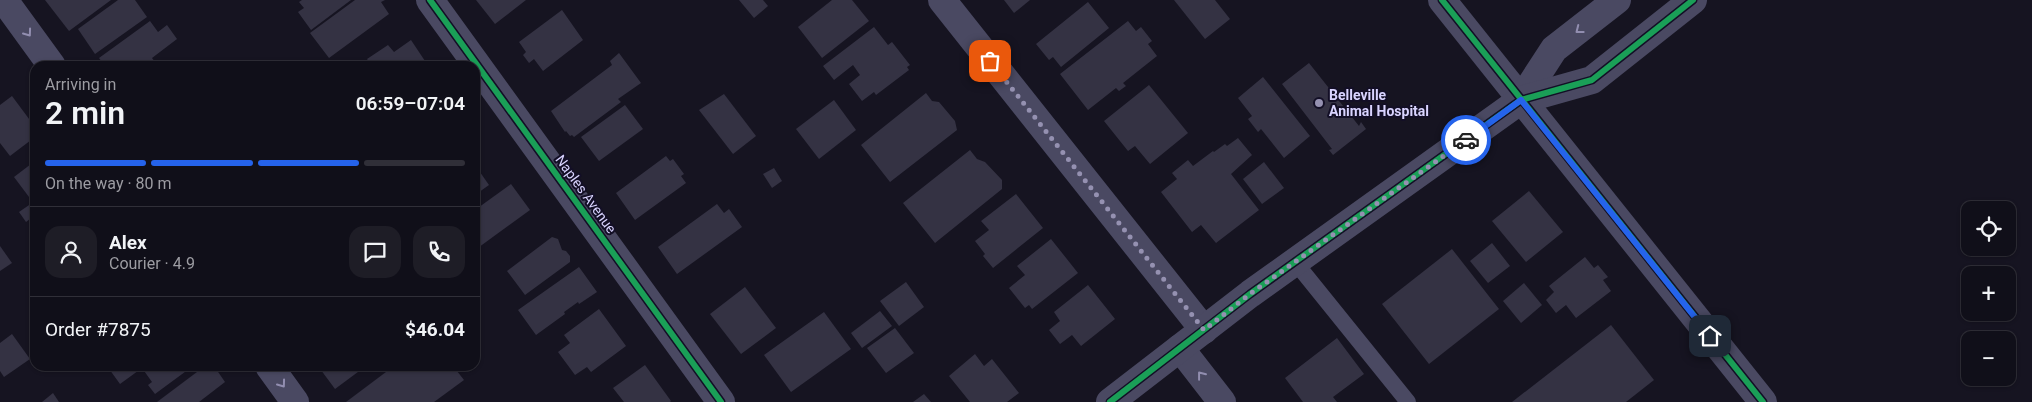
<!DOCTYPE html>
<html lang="en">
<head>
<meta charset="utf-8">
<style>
  body { margin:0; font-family:Roboto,sans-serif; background:#1e1d26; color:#f1f3f6; height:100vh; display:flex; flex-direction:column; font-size:19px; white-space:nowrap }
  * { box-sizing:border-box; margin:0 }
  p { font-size:16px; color:#9c9ca2 }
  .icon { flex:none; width:28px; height:28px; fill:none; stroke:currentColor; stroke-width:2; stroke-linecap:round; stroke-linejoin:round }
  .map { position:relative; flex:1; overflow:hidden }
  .drawer { position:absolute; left:30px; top:61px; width:450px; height:310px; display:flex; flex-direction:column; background:#100f19; border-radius:15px; box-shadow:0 1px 4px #0004,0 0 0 1px #302f38 }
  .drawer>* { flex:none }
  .buttons { position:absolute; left:1961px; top:201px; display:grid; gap:10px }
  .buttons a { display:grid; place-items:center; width:55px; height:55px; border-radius:10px; background:#100f19; box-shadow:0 1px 4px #0004,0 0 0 1px #302f38; font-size:25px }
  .pin { position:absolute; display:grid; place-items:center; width:42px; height:42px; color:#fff; margin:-21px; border-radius:10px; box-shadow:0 2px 8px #0006 }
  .courier { position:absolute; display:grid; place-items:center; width:50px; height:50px; margin:-25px; border:4px solid #2563eb; border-radius:50%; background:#fff; color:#222; box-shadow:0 1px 6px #0007 }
  .head em { font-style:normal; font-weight:600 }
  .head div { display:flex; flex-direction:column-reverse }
  .head { display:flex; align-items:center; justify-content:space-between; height:85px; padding:0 15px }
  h1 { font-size:32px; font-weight:600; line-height:38px }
  .bar { display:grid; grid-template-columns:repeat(4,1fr); gap:8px 5px; align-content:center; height:60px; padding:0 15px }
  .bar i { height:6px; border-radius:4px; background:#302f38 }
  .bar .selected { background:#2563eb }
  .bar p { grid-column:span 4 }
  .line { display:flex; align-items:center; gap:12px; padding:0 15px; border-top:1px solid #302f38 }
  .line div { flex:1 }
  .round { display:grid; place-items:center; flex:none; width:52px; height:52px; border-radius:15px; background:#1e1d26 }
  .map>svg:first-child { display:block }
  .building { fill:#343243 }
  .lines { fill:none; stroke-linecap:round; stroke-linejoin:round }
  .service { stroke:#4a4962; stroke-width:16 }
  .minor { stroke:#4a4962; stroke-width:28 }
  .cycleway-casing { stroke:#130f26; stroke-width:9 }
  .cycleway { stroke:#1a9f57; stroke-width:6 }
  .oneway { stroke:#928eb0 }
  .done { stroke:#9591b1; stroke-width:5; stroke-dasharray:0 9 }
  .route { stroke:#2563eb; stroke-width:6 }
  .poi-dot { fill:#9591b1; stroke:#130f26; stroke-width:2 }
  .labels { text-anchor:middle; stroke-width:4; stroke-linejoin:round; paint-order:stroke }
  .poi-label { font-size:14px; font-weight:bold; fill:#d9d4ff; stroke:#130f26; text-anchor:start }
  .street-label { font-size:14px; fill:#d9d4ff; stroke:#130f26 }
</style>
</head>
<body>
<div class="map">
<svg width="2032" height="402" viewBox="0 0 2032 402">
  <rect width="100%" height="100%" fill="#161421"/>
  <!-- building -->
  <g class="building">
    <polygon points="45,0 111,0 69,31"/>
    <polygon points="118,0 135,0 147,17 95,54 78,29"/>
    <polygon points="302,0 351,0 311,30 298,12 304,8 299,2"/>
    <polygon points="355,0 385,0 381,2 389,14 329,58 310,33"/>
    <polygon points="476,0 526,0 495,24"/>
    <polygon points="739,0 763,0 768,6 754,18"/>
    <polygon points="832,0 852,0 869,21 822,58 798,27"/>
    <polygon points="1004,0 1030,0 1014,13"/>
    <polygon points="1174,0 1215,0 1230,19 1205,39"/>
    <polygon points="1088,2 1109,28 1061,67 1053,57 1049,60 1036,44"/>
    <polygon points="562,10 583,40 543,71 534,59 529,63 523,55 526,52 519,42"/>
    <polygon points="150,21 158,32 167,25 177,39 152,58 158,66 105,66 99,58"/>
    <polygon points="1128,21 1136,31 1141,27 1152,41 1148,44 1157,56 1123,83 1126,86 1119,91 1116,88 1088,110 1060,74"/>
    <polygon points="874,27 888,45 892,42 910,65 907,67 909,70 876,95 874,92 862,101 849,84 860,75 853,65 834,80 823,66"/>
    <polygon points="411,40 427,64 424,66 372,66 367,59 388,45 394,52"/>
    <polygon points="619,53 641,83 618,99 621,102 574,137 572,135 570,136 566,131 565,132 551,111 612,65 610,61"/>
    <polygon points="1309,63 1359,126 1361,122 1366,129 1333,155 1329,150 1332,149 1282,84"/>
    <polygon points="1263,77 1310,136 1284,158 1261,129 1258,132 1248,119 1252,116 1238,98"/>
    <polygon points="1149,85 1188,133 1150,164 1135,146 1128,151 1104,121"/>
    <polygon points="926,93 932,101 939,102 955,121 957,130 890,182 861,145"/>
    <polygon points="724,94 756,136 733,154 699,110"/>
    <polygon points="12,96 35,127 35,137 10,156 0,143 0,105"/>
    <polygon points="834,100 856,130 819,159 796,129"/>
    <polygon points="625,105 643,129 599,161 581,137"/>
    <polygon points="1238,138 1252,155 1231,174 1259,210 1216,243 1201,225 1192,232 1161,192 1177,179 1172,173 1188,160 1193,166 1213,151 1214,152 1225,144 1227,146"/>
    <polygon points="970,150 977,159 985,162 1002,180 1002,189 935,243 903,203"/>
    <polygon points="666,156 670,161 673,159 684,174 681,176 686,183 635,220 616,193"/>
    <polygon points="35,161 35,205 14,177"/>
    <polygon points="1264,162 1284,188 1262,204 1243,179"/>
    <polygon points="475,165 489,185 475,195"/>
    <polygon points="774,168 782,181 772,188 763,174"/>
    <polygon points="511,184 530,210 475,250 475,210"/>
    <polygon points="1529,191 1563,232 1526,262 1492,221"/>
    <polygon points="1016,194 1043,228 993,268 983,256 985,254 975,241 989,230 981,221"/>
    <polygon points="32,203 35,207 35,215 26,222 19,212"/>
    <polygon points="717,204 724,213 729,209 742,227 677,274 658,247"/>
    <polygon points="552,237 558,239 562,250 566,251 570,256 570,262 525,295 507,271"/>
    <polygon points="1051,239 1078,273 1032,309 1029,305 1025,308 1009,288 1025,275 1017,266"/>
    <polygon points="1492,243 1510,266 1488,283 1470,261"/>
    <polygon points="0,246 12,263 0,271"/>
    <polygon points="1452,249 1499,309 1429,364 1382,304"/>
    <polygon points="1585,257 1594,268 1598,265 1608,277 1603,280 1611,291 1576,318 1566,305 1556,313 1546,300 1554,292 1549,286"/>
    <polygon points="579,267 597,292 579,304 578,302 564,312 565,314 536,335 518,310"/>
    <polygon points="906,282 924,307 899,326 880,301"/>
    <polygon points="1524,283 1542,305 1521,323 1503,301"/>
    <polygon points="1088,285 1115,319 1081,346 1072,335 1060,344 1049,330 1060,321 1054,312"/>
    <polygon points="745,287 776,328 741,354 710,314"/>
    <polygon points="599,309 626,346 591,372 587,367 575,375 558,352 570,343 564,335"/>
    <polygon points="880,311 892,326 862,348 851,333"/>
    <polygon points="824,312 851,349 791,392 764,355"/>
    <polygon points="1611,325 1654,380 1626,402 1512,402"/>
    <polygon points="895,328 914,353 886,373 867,348"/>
    <polygon points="12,334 30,359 4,377 0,371 0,343"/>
    <polygon points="1337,338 1364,374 1333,397 1337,402 1303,402 1285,378"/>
    <polygon points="975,354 984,366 992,359 1019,393 1007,402 970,402 949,376"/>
    <polygon points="645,365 671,401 670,402 624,402 613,388"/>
    <polygon points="107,366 193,366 155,394 148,385 152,382 142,368 120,384"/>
    <polygon points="205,366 214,366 225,382 199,402 157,402"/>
    <polygon points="318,366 366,366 335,389"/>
    <polygon points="394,366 453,366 464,380 434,402 346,402"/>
    <polygon points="53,393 59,402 42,402"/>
    <polygon points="924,394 931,402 913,402"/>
  </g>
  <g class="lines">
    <!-- service -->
    <polyline class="service" points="1295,262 1408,402"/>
    <!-- minor -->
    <g class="minor">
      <polyline points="4,0 52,66"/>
      <polyline points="430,0 721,402"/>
      <polyline points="942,0 1204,330"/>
      <polyline points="1442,0 1763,402"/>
      <polyline points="1521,100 1554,49 1617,0"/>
      <polyline points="1180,348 1222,402"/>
      <polyline points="269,366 295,402"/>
      <polyline points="1110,402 1250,294 1521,100 1592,80 1693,0"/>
    </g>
    <!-- cycleway casing -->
    <g class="cycleway-casing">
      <g id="cycleway">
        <polyline points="430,0 721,402"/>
        <polyline points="1442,0 1763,402"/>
        <polyline points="1110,402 1250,294 1521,100 1592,80 1693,0"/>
      </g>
    </g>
    <!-- cycleway -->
    <use href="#cycleway" class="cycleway"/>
  </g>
  <!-- one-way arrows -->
  <defs><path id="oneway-chevron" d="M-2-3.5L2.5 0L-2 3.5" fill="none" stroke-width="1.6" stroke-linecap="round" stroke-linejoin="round" transform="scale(1.25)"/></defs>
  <g class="oneway">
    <use href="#oneway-chevron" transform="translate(1579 30) rotate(142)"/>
    <use href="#oneway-chevron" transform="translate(28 33) rotate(54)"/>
    <use href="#oneway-chevron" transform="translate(1201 375) rotate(-128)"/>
    <use href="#oneway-chevron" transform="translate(282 384) rotate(54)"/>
  </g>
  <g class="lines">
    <!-- done -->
    <polyline class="done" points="990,61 1204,330 1250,294 1466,140"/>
    <!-- route -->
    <polyline class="route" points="1466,140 1521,100 1710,336"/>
  </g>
  <!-- markers -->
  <circle class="poi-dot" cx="1319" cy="103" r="5"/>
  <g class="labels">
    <!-- poi labels -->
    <g class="poi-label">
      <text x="1329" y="100">Belleville<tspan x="1329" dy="16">Animal Hospital</tspan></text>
    </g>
    <!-- street labels -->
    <g class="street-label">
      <text transform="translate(586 194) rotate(54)" y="5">Naples Avenue</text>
    </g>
  </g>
</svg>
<div class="buttons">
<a><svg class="icon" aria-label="locate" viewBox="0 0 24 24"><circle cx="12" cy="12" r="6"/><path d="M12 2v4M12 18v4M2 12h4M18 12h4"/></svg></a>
<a>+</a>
<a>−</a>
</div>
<div class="pin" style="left:990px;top:61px;background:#ea580c"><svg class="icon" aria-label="bag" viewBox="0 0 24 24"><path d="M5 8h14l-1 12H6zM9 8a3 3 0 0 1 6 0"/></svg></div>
<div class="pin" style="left:1710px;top:336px;background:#1f2937"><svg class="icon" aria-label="home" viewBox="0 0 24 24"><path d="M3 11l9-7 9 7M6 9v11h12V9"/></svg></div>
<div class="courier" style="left:1466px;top:140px"><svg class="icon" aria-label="car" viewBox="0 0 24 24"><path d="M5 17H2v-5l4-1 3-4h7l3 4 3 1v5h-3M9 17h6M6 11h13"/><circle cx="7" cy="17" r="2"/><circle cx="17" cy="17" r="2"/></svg></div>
<section class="drawer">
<div class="head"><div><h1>2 min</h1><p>Arriving in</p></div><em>06:59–07:04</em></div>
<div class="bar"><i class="selected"></i><i class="selected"></i><i class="selected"></i><i></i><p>On the way · 80 m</p></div>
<div class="line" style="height:90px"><a class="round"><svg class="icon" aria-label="person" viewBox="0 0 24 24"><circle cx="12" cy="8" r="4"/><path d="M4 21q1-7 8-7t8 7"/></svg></a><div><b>Alex</b><p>Courier · 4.9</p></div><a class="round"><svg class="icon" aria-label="chat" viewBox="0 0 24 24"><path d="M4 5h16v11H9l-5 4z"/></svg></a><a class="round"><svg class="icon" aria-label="phone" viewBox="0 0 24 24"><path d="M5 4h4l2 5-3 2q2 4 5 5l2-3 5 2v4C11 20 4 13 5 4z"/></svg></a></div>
<div class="line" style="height:65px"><div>Order #7875</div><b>$46.04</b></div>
</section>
</div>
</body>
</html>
